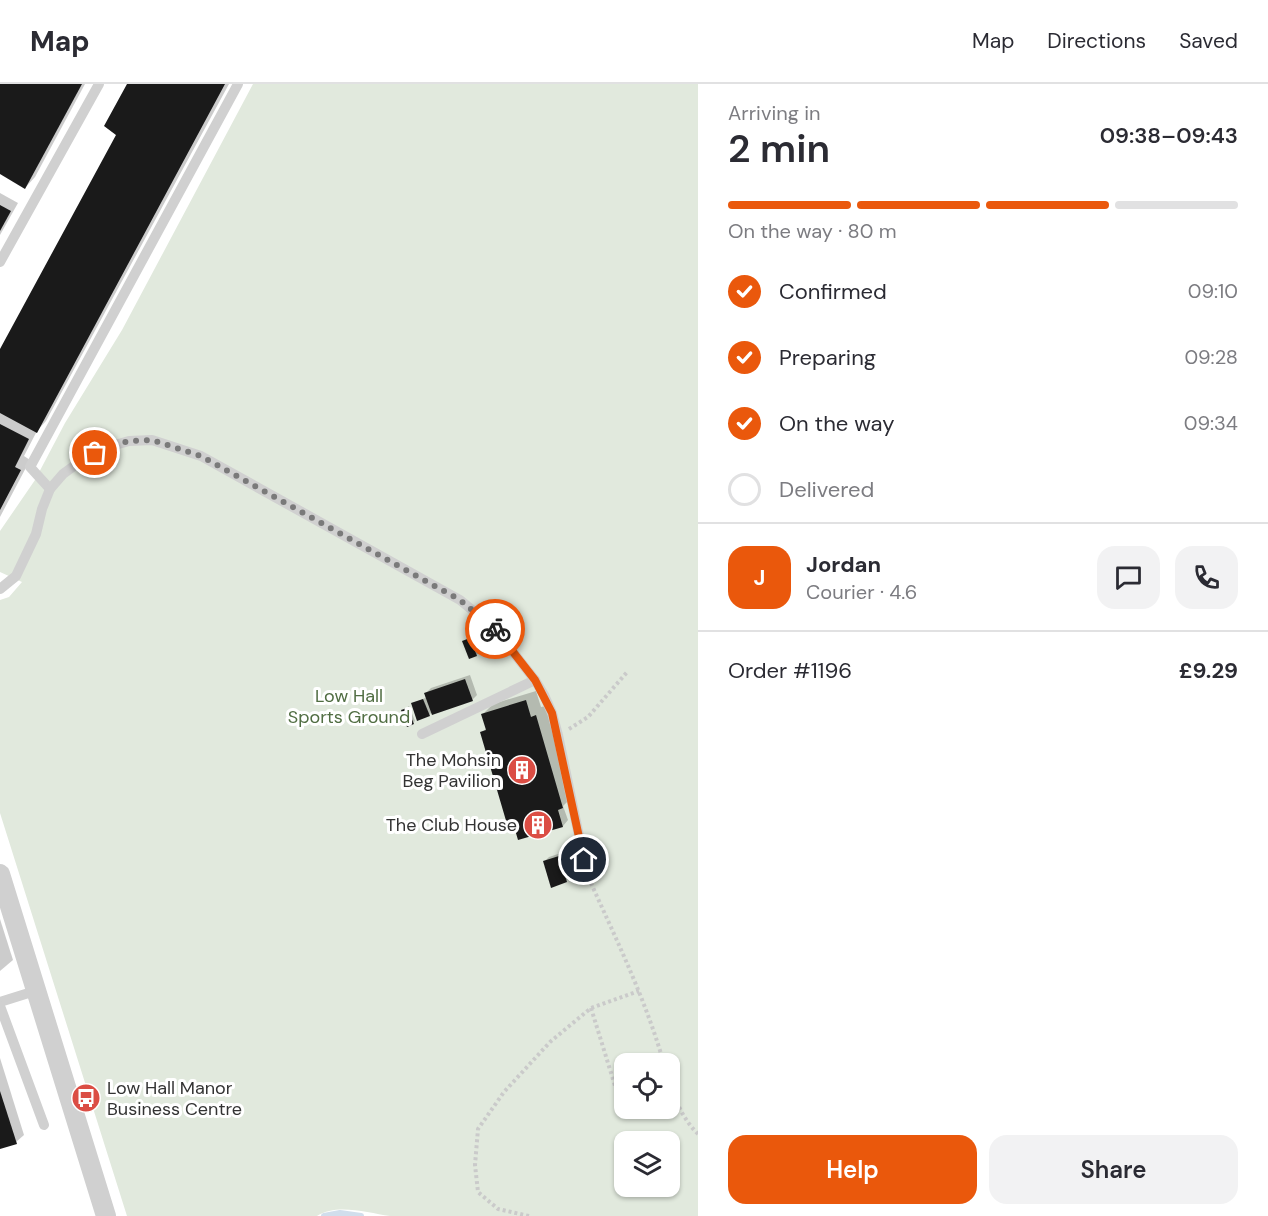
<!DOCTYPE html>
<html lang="en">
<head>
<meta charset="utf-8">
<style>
  body { margin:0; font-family:"DM Sans",sans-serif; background:#f2f2f3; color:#2b2b33; height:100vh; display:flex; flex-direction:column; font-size:22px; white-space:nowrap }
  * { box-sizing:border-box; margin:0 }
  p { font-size:20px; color:#7c7c81 }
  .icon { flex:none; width:33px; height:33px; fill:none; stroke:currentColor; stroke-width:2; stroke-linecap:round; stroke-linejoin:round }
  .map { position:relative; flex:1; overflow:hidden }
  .details { display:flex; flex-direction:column; background:#fff; width:570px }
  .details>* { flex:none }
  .fabs { position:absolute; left:614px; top:969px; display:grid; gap:12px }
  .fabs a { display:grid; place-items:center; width:66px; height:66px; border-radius:12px; background:#fff; box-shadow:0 2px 4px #0004; font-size:30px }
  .pin { position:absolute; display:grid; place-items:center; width:51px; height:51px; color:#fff; margin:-26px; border:3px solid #fff; border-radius:50%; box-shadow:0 2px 6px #0007 }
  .courier { position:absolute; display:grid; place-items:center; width:60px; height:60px; margin:-30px; border:4px solid #ea580c; border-radius:50%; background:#fff; color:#222; box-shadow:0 2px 8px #0007 }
  .head em { font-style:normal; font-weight:600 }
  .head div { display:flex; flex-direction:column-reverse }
  .head { display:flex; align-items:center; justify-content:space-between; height:102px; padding:0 30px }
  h1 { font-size:39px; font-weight:600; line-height:45px }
  .bar { display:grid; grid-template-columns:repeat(4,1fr); gap:9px 6px; align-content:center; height:72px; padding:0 30px }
  .bar i { height:8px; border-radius:4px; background:#e1e1e2 }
  .bar .active { background:#ea580c }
  .bar p { grid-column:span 4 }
  .line { display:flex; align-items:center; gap:15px; padding:0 30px; border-top:2px solid #e1e1e2 }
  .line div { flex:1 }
  .round { display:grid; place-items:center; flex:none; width:63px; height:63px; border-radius:18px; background:#f2f2f3 }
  ol { padding:0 30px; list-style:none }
  li { display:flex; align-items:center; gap:18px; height:66px }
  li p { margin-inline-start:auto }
  li .icon { padding:6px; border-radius:50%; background:#ea580c; color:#fff; stroke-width:4 }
  li:last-child { color:#7c7c81 }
  li i { width:33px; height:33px; border:3px solid #e1e1e2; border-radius:50% }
  .action { display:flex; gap:12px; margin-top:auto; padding:12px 30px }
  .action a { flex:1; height:69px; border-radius:18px; background:#ea580c; color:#fff; font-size:24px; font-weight:600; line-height:69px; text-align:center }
  .action a+a { background:#f2f2f3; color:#2b2b33 }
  header { display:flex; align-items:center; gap:36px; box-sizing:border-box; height:84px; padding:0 30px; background:#fff; border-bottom:2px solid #e1e1e2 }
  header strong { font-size:28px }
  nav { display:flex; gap:33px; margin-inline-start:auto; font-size:21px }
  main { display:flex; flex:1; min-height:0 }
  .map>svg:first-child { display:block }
  .green { fill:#e1e9dd; fill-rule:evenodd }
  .shadow { fill:#0003 }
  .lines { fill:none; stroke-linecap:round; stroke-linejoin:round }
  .stream { stroke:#d1deec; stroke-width:6 }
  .building { fill:#1a1a1a }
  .path { stroke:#cacaca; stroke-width:4; stroke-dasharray:3 3; stroke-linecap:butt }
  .lane { stroke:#d0d0d0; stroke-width:10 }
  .street { stroke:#d0d0d0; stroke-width:20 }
  .done { stroke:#7a7a7a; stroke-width:6; stroke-dasharray:0 10.8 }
  .route { stroke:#ea580c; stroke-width:8 }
  .labels { text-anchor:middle; stroke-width:6; stroke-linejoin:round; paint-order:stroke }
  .park-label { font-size:18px; fill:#506d42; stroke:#fff }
  .poi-label { font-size:18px; fill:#333; stroke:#fff; text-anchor:end }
</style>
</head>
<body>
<header>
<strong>Map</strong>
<nav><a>Map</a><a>Directions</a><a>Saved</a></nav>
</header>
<main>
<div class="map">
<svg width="698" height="1132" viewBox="0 0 698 1132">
  <rect width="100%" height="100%" fill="#fff"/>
  <!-- green -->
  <path class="green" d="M 253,0 L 698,0 L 698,1132 L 390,1132 C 368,1129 337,1119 317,1132 L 127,1132 L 0,729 L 0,516 L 9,513 L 22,498 L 0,488 L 0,447 L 35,396 L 65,339 L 122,246 ZM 624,980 L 669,980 L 669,1024 L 624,1024 ZM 624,1058 L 669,1058 L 669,1102 L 624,1102 Z"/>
  <!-- shadow -->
  <g class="shadow">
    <polygon points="0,0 85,0 35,93 25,104 0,89"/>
    <polygon points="129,0 229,0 46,337 37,347 24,372 30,376 0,433 0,268 118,50"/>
    <polygon points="0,109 18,119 0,151"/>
    <polygon points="473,553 479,569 476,571 464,557"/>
    <polygon points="470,591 477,611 472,616 432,628 429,631 413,620 427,613 426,609 431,604"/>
    <polygon points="536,607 541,623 546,622 572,713 563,722 568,736 563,742 519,754 482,648 487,644 483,630 493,620"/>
    <polygon points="409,622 415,637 413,639 402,627"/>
    <polygon points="564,768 571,792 566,797 544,778 549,773"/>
    <polygon points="0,835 13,876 0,887"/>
    <polygon points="0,974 24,1051 16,1058 0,1064"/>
  </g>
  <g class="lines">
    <!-- stream -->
    <polyline class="stream" points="324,1132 340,1129 361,1132"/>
  </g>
  <!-- building -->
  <g class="building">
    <polygon points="0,0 82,0 25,105 0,90"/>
    <polygon points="127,0 225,0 37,349 0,329 0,265 116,51 104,42"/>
    <polygon points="0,121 11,127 0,147"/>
    <polygon points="0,340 29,355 15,383 21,386 0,426"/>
    <polygon points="470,554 477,572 469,575 462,557"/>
    <polygon points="465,595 473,617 432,631 424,609"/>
    <polygon points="423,615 430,632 417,637 411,619"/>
    <polygon points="526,616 531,633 536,631 563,724 558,726 563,743 518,756 513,739 507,740 480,648 486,646 481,630"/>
    <polygon points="407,624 414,640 407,643 401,626"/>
    <polygon points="559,772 567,798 551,804 543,777"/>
    <polygon points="0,1007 17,1060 0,1065"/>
  </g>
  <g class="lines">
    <!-- path -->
    <g class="path">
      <polyline points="569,645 588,633 628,587"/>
      <path d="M 586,788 C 614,851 645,913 664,980"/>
      <polyline points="591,924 616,1005"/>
      <path d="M 669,995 C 675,1016 682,1034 698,1050"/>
      <polyline points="529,1132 498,1125 478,1108 475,1081 478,1045 504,1008 550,958 591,924 639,907"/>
    </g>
    <!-- lane -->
    <g class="lane">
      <polyline points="0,178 99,0"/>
      <polyline points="50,405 30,383 238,0"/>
      <polyline points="0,505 16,492 36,450 42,425 50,405 63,390 82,376 108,363 129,357 152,356 201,372 460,516 494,544 535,596 544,611 552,629 558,651 584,776"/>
      <polyline points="422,650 535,596"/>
      <polyline points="0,918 35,907"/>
      <polyline points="0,922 44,1041"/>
    </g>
    <!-- street -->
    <polyline class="street" points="0,790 106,1132"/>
  </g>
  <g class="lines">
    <!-- done -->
    <polyline class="done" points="95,369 108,363 129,357 152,356 201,372 460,516 495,545"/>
    <!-- route -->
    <polyline class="route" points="495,545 535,596 552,629 584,776"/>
  </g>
  <!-- icons -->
  <defs>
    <g id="building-disc" transform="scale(1.5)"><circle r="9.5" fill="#db4d44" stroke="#fff"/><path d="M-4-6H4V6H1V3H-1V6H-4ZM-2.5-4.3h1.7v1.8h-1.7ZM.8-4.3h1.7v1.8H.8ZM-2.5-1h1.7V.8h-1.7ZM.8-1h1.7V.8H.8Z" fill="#fff"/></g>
    <g id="bus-disc" transform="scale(1.5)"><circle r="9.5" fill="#db4d44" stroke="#fff"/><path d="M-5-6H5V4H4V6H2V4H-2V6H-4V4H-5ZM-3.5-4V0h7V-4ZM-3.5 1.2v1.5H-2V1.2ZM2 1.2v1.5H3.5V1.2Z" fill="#fff"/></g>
  </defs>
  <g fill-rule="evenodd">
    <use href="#building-disc" x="522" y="686"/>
    <use href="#building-disc" x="538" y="741"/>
    <use href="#bus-disc" x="86" y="1014"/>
  </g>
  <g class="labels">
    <!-- park labels -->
    <g class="park-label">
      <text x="349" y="618">Low Hall<tspan x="349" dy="21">Sports Ground</tspan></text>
    </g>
    <!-- poi labels -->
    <g class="poi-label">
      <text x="501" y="682">The Mohsin<tspan x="501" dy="21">Beg Pavilion</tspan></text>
      <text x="517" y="747">The Club House</text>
      <text x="107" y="1010" text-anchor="start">Low Hall Manor<tspan x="107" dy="21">Business Centre</tspan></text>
    </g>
  </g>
</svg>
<div class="fabs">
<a><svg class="icon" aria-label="locate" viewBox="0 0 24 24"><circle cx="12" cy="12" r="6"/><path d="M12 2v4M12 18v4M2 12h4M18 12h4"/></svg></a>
<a><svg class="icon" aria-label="layers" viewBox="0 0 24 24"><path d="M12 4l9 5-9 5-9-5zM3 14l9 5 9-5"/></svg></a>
</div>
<div class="pin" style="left:95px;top:369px;background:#ea580c"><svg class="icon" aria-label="bag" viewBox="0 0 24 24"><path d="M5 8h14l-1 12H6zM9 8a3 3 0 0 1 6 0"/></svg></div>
<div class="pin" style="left:584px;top:776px;background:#1f2937"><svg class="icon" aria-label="home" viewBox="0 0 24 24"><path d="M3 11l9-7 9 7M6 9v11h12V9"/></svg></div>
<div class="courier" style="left:495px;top:545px"><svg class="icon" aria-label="bike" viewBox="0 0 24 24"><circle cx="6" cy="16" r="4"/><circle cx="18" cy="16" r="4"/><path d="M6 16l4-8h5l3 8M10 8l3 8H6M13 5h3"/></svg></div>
</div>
<section class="details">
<div class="head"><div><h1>2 min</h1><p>Arriving in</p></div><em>09:38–09:43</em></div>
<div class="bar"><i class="active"></i><i class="active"></i><i class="active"></i><i></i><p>On the way · 80 m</p></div>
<ol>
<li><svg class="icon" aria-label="check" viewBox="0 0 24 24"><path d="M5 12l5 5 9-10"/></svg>Confirmed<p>09:10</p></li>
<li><svg class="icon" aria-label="check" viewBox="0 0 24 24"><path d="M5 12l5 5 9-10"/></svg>Preparing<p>09:28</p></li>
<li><svg class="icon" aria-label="check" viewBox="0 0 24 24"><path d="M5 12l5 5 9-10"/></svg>On the way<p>09:34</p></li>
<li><i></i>Delivered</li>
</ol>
<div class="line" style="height:108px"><b class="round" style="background:#ea580c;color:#fff">J</b><div><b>Jordan</b><p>Courier · 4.6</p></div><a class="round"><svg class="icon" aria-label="chat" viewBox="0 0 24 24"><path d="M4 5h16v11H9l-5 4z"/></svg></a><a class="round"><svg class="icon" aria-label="phone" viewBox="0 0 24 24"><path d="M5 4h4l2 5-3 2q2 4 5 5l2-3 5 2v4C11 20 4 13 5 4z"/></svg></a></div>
<div class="line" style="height:78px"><div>Order #1196</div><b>£9.29</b></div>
<div class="action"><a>Help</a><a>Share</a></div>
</section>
</main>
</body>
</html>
